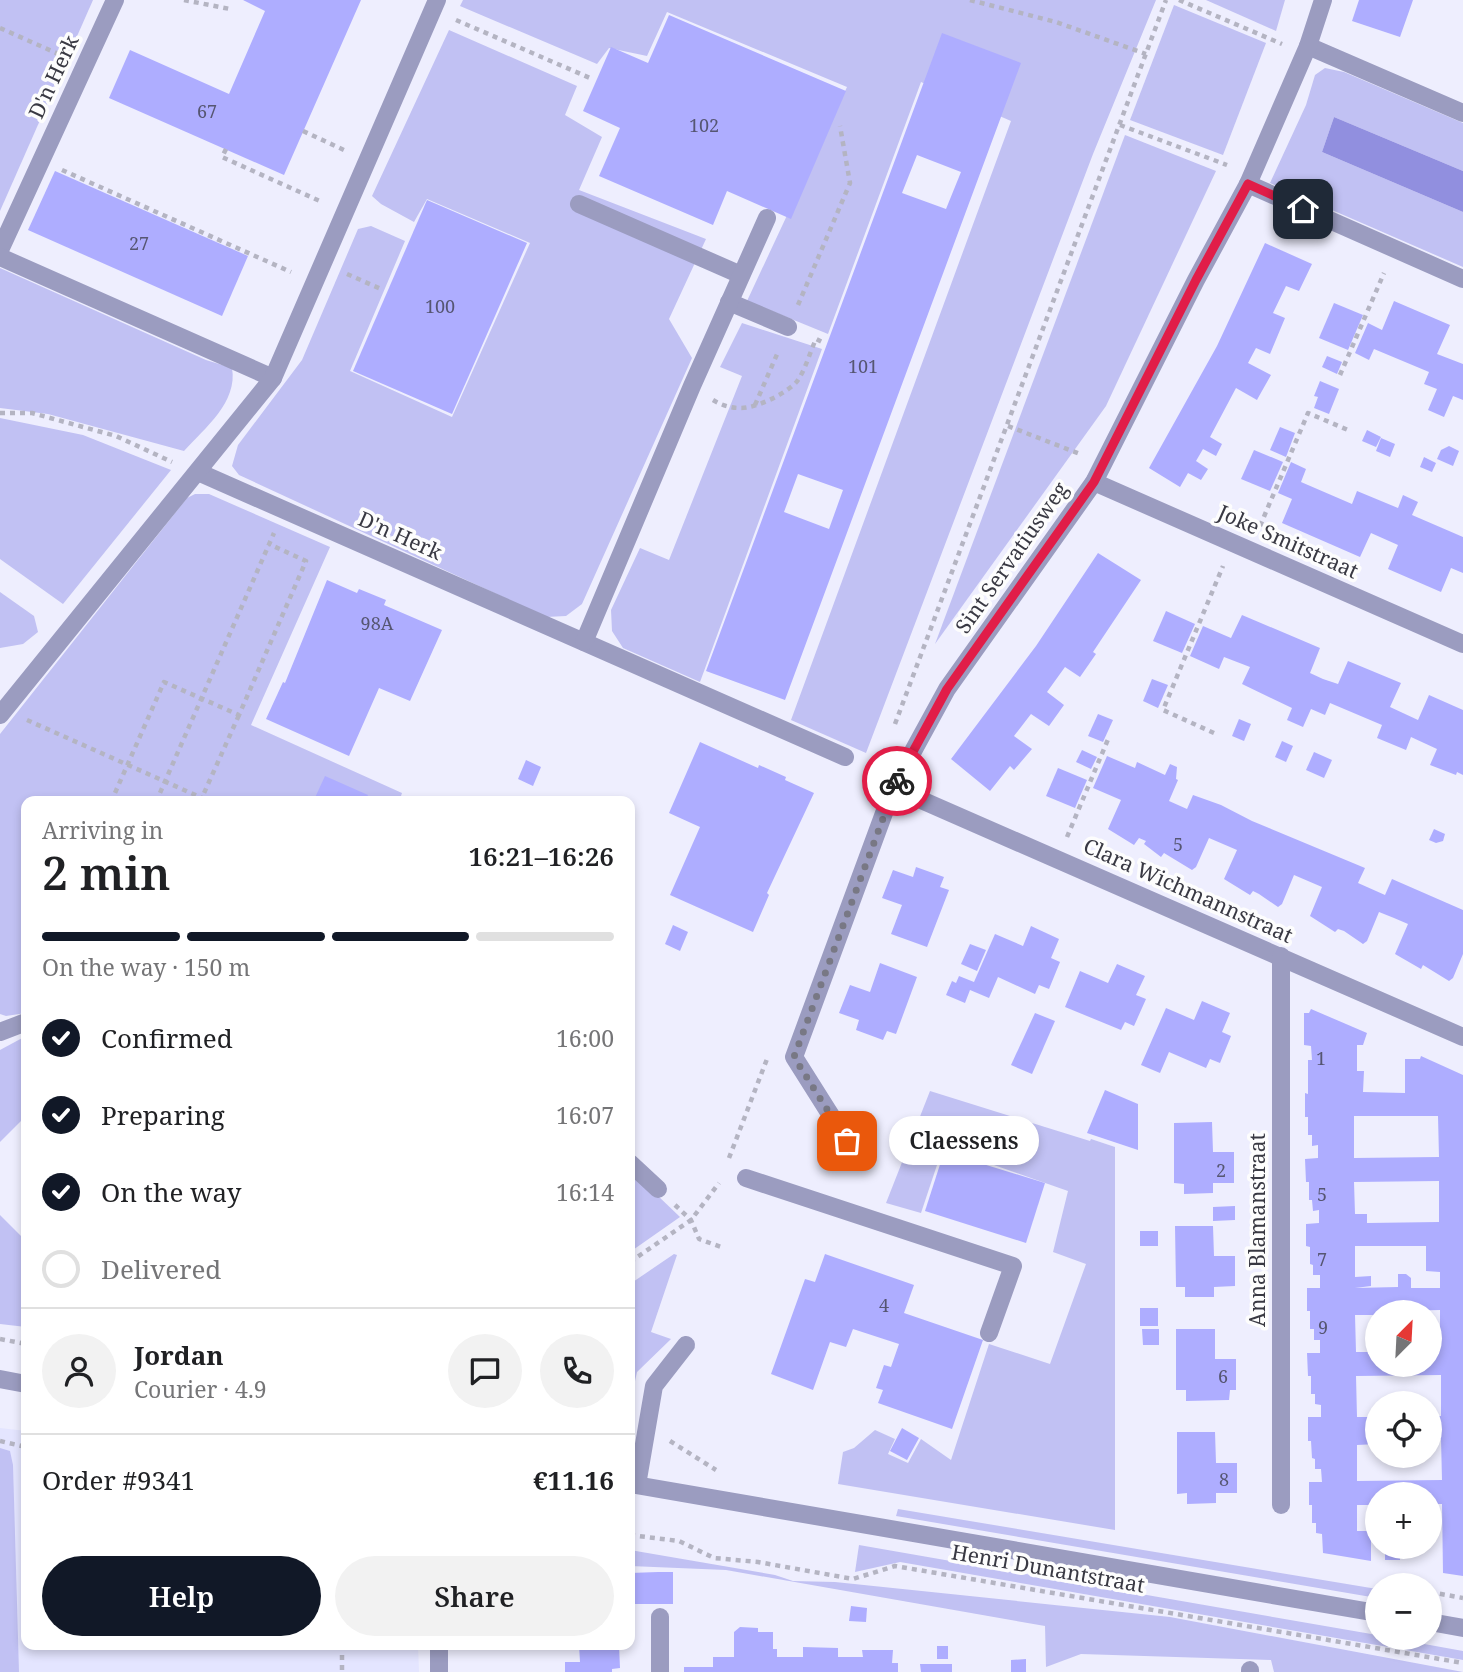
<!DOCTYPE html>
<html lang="en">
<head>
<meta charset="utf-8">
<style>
  body { margin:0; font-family:"Noto Serif",serif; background:#f2f2f2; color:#202124; height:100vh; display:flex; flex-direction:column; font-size:26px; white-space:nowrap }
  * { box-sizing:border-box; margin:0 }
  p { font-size:23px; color:#757577 }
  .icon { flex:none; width:38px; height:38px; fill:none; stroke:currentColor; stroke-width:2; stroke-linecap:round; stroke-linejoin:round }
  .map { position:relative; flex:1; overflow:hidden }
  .sheet { position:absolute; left:21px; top:796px; width:614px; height:854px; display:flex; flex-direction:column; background:#fff; border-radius:14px; box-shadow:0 4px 10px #0003 }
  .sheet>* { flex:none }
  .needle { width:46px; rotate:24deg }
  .buttons { position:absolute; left:1365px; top:1300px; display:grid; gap:14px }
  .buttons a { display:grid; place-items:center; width:77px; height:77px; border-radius:50%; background:#fff; box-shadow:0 4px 10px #0003; font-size:35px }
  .pin { position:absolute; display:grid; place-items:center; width:60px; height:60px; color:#fff; margin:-30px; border-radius:14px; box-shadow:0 4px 10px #0006 }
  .courier { position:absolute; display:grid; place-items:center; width:70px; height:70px; margin:-35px; border:5px solid #e11d48; border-radius:50%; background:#fff; color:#222; box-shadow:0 2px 9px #0007 }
  .bubble { position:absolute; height:49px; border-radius:24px; background:#fff; box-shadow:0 4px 10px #0003; font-size:23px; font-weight:600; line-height:49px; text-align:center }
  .headline em { font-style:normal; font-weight:600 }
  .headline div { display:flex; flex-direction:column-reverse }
  .headline { display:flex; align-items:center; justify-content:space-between; height:119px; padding:0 21px }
  h1 { font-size:46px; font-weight:600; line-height:52px }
  .bar { display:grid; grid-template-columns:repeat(4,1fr); gap:10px 7px; align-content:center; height:84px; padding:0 21px }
  .bar i { height:9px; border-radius:5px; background:#e0e0e0 }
  .bar .on { background:#111827 }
  .bar p { grid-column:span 4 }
  .line { display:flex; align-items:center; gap:18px; padding:0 21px; border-top:2px solid #e0e0e0 }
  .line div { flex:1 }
  .round { display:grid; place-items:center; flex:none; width:74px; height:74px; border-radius:37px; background:#f2f2f2 }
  ol { padding:0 21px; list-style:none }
  li { display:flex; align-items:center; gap:21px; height:77px }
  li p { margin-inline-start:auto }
  li .icon { padding:7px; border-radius:50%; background:#111827; color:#fff; stroke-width:4 }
  li:last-child { color:#757577 }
  li i { width:38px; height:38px; border:4px solid #e0e0e0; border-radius:50% }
  .primary-button { display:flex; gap:14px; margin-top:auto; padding:14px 21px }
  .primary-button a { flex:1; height:80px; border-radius:42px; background:#111827; color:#fff; font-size:28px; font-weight:600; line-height:80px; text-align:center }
  .primary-button a+a { background:#f2f2f2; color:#202124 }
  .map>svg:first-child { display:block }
  .built { fill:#e4e5ff }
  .green { fill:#c1c1f3 }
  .water { fill:#918fdf }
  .building { fill:#aeadff; fill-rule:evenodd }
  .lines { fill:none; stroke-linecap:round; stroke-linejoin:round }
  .path { stroke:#b4b4c2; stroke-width:4.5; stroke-dasharray:5 5; stroke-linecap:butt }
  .minor { stroke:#9b9cc0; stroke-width:18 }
  .done { stroke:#787884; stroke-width:7; stroke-dasharray:0 12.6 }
  .route { stroke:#e11d48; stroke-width:9 }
  .labels { text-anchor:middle; stroke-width:7; stroke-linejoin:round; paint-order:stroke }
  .number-label { font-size:18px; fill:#565672 }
  .street-label { font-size:21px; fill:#393943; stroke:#fdfdfd }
</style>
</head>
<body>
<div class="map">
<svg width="1463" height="1672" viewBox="0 0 1463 1672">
  <rect width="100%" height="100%" fill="#eeeefe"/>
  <!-- built -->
  <polygon class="built" points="0,1428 26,1431 26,1645 418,1645 419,1672 0,1672"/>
  <!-- green -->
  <g class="green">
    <polygon points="0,0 93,0 0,211"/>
    <polygon points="463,0 1156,0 1093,154 866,753 791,720 1011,121 921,82 828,334 747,301 847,87 667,12 647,56 609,48 597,64 460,6"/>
    <polygon points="1206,0 1285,0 1276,31"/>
    <polygon points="1174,5 1266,43 1223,155 1130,120"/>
    <polygon points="449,30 577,86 565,115 602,137 579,190 706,239 669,319 692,358 582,604 566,616 546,617 239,475 232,466 238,445 302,360 358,229 371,226 405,241 350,371 452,417 530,243 427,199 414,222 381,204 372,196"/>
    <polygon points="1325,68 1344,72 1463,123 1463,171 1334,117 1322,152 1463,212 1463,267 1270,183 1306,105 1315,75"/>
    <polygon points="1125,135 1216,171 1106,406 935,644"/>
    <path d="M 0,268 L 206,360 L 232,368 C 238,402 205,428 184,451 L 48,414 L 0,408 Z"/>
    <polygon points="742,323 822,349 700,682 623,648 612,631 611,610 640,548 669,560 742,376 720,367"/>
    <polygon points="0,418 83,435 171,470 63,604 0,559"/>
    <polygon points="195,494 209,494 330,547 251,725 402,793 399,802 26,802 26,1013 6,1016 0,1014 0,734 187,498"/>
    <polygon points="0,592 34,616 38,632 23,644 0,648"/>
    <polygon points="26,1036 26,1116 0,1142 0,1050"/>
    <polygon points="930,1091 1090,1141 1091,1139 1115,1147 1115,1530 838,1484 843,1452 854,1448 875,1430 895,1439 888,1454 908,1463 921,1439 951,1460 989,1344 1050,1364 1086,1264 1053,1252 1068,1191 943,1147 921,1213 886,1203"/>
    <polygon points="632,1171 680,1217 630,1252 630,1173"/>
    <polygon points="0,1215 26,1241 26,1327 0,1324"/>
    <polygon points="674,1254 677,1255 651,1332 671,1339 637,1372 630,1404 630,1284"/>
    <polygon points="0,1448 10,1451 13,1465 19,1672 0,1672"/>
    <polygon points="898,1509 1377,1589 1377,1598 896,1516"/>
    <polygon points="859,1545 1377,1635 1377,1638 1391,1638 1463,1651 1463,1660 900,1562 855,1572"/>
    <polygon points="630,1550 775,1575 793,1581 835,1582 1170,1617 1463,1672 1274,1672 1271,1660 1081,1654 1046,1667 1045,1626 726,1570 630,1566"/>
  </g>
  <!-- water -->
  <polygon class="water" points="1334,117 1463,171 1463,212 1322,152"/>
  <!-- building -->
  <g class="building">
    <polygon points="243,0 361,0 284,175 109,98 130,50 229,94 265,11"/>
    <polygon points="1359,0 1413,0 1400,37 1352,21"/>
    <polygon points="669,15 846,91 791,219 727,191 713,225 599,176 620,128 583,111 611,47 648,63"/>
    <path d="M 942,33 L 1021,63 L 785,700 L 706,671 ZM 917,155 L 961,172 L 946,209 L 902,193 ZM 798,474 L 843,490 L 829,529 L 784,512 Z"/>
    <polygon points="55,171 248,256 222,316 28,230"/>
    <polygon points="427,200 527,243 452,414 353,371"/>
    <polygon points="1265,243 1312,264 1299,291 1286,286 1273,313 1285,318 1270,354 1256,348 1248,363 1271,375 1258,398 1257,400 1236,388 1210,437 1222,444 1216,456 1203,449 1196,461 1208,469 1201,480 1188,473 1180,487 1149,468 1217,346"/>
    <polygon points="1394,301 1450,325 1437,354 1463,364 1463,400 1453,396 1444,417 1428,410 1437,389 1424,384 1429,372 1374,349 1369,360 1355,353 1368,323 1382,330"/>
    <polygon points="1334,303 1363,315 1348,350 1319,338"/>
    <polygon points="1327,356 1342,362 1337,374 1322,367"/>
    <polygon points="1320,381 1339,389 1329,414 1314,408 1318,397 1314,396"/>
    <polygon points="1280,427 1295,433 1286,457 1270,450"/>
    <polygon points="1367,430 1381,437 1376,447 1362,441"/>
    <polygon points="1381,438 1395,444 1390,457 1376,451"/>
    <polygon points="1449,446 1459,451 1453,466 1437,459 1441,450"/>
    <polygon points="1254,450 1283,462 1270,491 1241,479"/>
    <polygon points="1424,457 1436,463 1432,472 1420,467"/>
    <polygon points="1291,462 1306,469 1301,482 1352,504 1357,491 1398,508 1403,495 1418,502 1412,515 1463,537 1463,573 1451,568 1441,592 1388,569 1398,545 1371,533 1360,557 1282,523 1292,499 1278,493"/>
    <polygon points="1098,553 1141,580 1093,652 1096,654 1080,677 1065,667 1047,692 1064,705 1049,726 1031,714 1014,736 1032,749 1014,770 1010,766 990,791 951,759 1036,646"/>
    <polygon points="327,580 357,593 359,589 386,600 384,605 442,630 410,701 379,688 349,756 266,719 283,682 285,683"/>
    <polygon points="1166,611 1195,624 1182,653 1153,641"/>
    <polygon points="1242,615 1320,648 1310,673 1323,679 1338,684 1348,661 1401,683 1390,707 1418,720 1429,695 1463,710 1463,775 1457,772 1456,775 1430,765 1437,749 1411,737 1406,750 1377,738 1382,725 1330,703 1325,715 1311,709 1303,727 1287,720 1292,708 1242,684 1250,667 1224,657 1219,669 1190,656 1203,626 1231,638"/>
    <polygon points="1152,679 1168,685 1158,708 1143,701"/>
    <polygon points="1098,714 1113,720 1103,742 1088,736"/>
    <polygon points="1239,719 1251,724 1244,741 1232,736"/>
    <polygon points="1282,741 1293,746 1286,762 1275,757"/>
    <polygon points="700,742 758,768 759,765 786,777 785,780 814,793 767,893 769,895 753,932 670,895 700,827 669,813"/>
    <polygon points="1082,750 1097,757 1091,769 1076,762"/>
    <polygon points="1314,752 1332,760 1324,778 1306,770"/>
    <polygon points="1107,756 1135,768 1137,762 1165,775 1170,764 1177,767 1176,779 1178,780 1169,801 1187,809 1193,795 1221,805 1252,821 1365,868 1358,883 1385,895 1392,879 1463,910 1463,954 1453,978 1449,981 1423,965 1421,969 1395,954 1408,924 1394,918 1379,912 1367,941 1363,944 1344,931 1338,929 1335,932 1310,916 1322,887 1294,875 1282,904 1278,907 1259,894 1253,891 1250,895 1224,879 1237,850 1209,838 1196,867 1192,870 1164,853 1161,857 1144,844 1146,841 1139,838 1134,845 1108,829 1121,800 1093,788"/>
    <polygon points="526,760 541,767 533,786 518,779"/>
    <polygon points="1058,768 1087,780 1075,808 1046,796"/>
    <polygon points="325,776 368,795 365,802 313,802"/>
    <polygon points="1434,829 1445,834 1443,841 1436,843 1429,840"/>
    <polygon points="916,867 944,877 940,887 949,890 927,947 891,934 902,905 882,898 893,870 913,877"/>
    <polygon points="673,925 688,932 680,951 665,944"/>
    <polygon points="1031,926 1059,939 1051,958 1060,962 1049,989 1039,985 1035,994 998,977 989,998 970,990 965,1003 946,995 952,981 956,983 959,976 974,982 995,934 1023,946"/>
    <polygon points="970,944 986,950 977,971 961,964"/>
    <polygon points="880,963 917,977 896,1034 887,1031 883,1040 856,1030 859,1020 839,1013 850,985 870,992"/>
    <polygon points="1117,964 1145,976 1136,995 1146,999 1134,1026 1125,1022 1121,1030 1065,1007 1080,971 1108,983"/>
    <polygon points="1202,1001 1230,1013 1222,1032 1231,1036 1220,1063 1210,1059 1206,1068 1169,1052 1160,1073 1141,1065 1166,1008 1194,1020"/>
    <path d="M 1311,1009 L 1367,1033 L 1363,1045 L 1357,1045 L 1357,1071 L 1364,1071 L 1363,1092 L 1405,1093 L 1405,1059 L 1420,1059 L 1421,1056 L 1463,1075 L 1463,1576 L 1443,1573 L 1442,1504 L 1430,1504 L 1430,1494 L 1377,1494 L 1377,1505 L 1357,1505 L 1357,1531 L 1371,1531 L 1371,1561 L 1323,1553 L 1322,1534 L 1316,1533 L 1316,1523 L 1312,1523 L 1312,1505 L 1309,1505 L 1309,1482 L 1322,1482 L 1321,1469 L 1315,1469 L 1315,1459 L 1312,1458 L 1311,1441 L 1308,1441 L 1308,1417 L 1321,1417 L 1321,1405 L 1315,1404 L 1315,1394 L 1311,1394 L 1311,1376 L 1308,1376 L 1307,1353 L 1320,1353 L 1320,1340 L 1314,1340 L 1314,1329 L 1310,1329 L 1310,1311 L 1307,1311 L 1307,1288 L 1320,1288 L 1320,1275 L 1313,1275 L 1313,1265 L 1310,1264 L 1310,1247 L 1306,1246 L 1306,1224 L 1319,1223 L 1319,1210 L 1313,1211 L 1312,1200 L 1309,1200 L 1309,1182 L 1306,1182 L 1305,1159 L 1318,1158 L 1318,1145 L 1312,1146 L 1312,1135 L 1308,1135 L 1308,1117 L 1305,1117 L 1305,1093 L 1308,1094 L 1308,1060 L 1312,1060 L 1311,1046 L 1304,1045 L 1304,1013 L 1309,1013 ZM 1354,1116 L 1438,1116 L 1439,1157 L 1354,1158 ZM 1439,1181 L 1439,1222 L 1367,1223 L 1367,1214 L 1355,1214 L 1354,1182 ZM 1355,1246 L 1426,1246 L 1426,1271 L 1440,1272 L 1440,1288 L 1411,1288 L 1411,1278 L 1406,1274 L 1398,1274 L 1398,1287 L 1355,1288 L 1371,1286 L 1371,1276 L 1355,1277 ZM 1440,1310 L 1440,1351 L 1430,1351 L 1430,1365 L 1377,1365 L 1377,1352 L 1356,1352 L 1355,1315 L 1377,1315 L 1377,1312 L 1398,1312 L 1398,1311 ZM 1441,1375 L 1441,1416 L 1430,1416 L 1430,1440 L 1441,1439 L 1442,1480 L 1357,1481 L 1357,1445 L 1377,1444 L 1377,1417 L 1357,1417 L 1356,1376 Z"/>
    <polygon points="1035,1013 1055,1021 1032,1074 1011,1065"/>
    <polygon points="1105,1090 1138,1104 1138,1150 1087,1133"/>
    <polygon points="1212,1122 1213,1152 1234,1152 1234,1183 1213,1183 1213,1193 1184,1194 1184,1184 1174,1183 1174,1123"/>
    <polygon points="944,1152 1045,1183 1026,1243 925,1211"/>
    <polygon points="1235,1206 1235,1220 1213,1221 1213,1207"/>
    <polygon points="1175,1226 1213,1226 1214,1256 1235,1256 1235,1286 1214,1287 1214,1297 1185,1297 1185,1287 1176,1287"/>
    <rect x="1140" y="1231" width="18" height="15"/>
    <polygon points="825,1254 914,1285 904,1313 983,1340 952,1429 878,1403 883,1390 876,1388 884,1365 891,1367 899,1344 853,1329 846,1347 830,1342 813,1390 771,1374 805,1279 815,1282"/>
    <rect x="1140" y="1308" width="18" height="18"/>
    <polygon points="1142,1329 1159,1329 1159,1345 1143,1345"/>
    <polygon points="1176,1329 1215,1329 1215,1359 1236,1359 1236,1390 1230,1390 1229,1400 1186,1401 1186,1390 1176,1390"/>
    <polygon points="902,1428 919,1438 907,1460 890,1451"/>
    <polygon points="1177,1432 1215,1432 1216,1463 1237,1463 1237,1493 1216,1493 1216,1503 1187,1504 1187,1493 1177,1494"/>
    <polygon points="1389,1549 1400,1549 1400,1560 1385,1560 1385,1554"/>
    <polygon points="658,1572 673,1572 673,1604 630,1604 630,1573"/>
    <polygon points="851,1606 867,1608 866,1622 849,1621"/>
    <polygon points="740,1627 758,1628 758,1632 773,1632 773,1649 777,1649 777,1657 803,1657 803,1647 838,1648 838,1657 863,1657 862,1650 893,1650 892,1663 898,1663 898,1672 684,1672 684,1667 713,1667 713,1657 734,1657 734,1632"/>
    <polygon points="579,1645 619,1645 620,1668 612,1669 612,1672 565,1672 565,1662 580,1662"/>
    <rect x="937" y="1646" width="11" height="13"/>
    <polygon points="1026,1659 1026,1672 1011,1672 1011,1660"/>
    <polygon points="920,1664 952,1664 952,1672 921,1672"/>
  </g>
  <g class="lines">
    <!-- path -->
    <g class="path">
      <polyline points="184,0 230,9"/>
      <polyline points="970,0 1056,22 1146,54"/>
      <polyline points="1179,0 1282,44"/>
      <polyline points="456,20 590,78"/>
      <polyline points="0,28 63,56"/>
      <polyline points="1120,125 1227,165"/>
      <polyline points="303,131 344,150"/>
      <polyline points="226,149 222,157 322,202"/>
      <polyline points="62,170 291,272"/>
      <polyline points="347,274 381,289"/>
      <polyline points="798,305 850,183 840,126"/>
      <polyline points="1340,375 1384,273"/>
      <path d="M 713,400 C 721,405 730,408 740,408 C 755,409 790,392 798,380 C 806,368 810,352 816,339 L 822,342"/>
      <polyline points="755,405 778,352"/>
      <polyline points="0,413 32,413 116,436 172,462"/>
      <polyline points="1008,426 1080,454"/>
      <polyline points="1260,526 1308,413 1348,430"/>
      <polyline points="27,720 211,802"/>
      <polyline points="895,724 1166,0"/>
      <polyline points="1214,733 1163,710 1223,566"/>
      <polyline points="111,802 164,682 239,715 306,561 269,544"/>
      <polyline points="156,802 274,533"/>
      <polyline points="200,802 239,715"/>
      <polyline points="1067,837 1109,737"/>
      <polyline points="729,1158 767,1059"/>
      <polyline points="675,1205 691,1220 699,1239 721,1247"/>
      <polyline points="630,1262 691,1220 719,1183"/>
      <polyline points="0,1339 26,1344"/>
      <polyline points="0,1441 26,1447"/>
      <polyline points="670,1441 716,1470"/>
      <polyline points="630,1535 679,1541 714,1558 758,1562 853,1579 895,1566 1463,1663"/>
      <polyline points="1430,1592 1463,1598"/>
      <polyline points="342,1645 342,1672"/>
    </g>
    <!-- minor -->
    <g class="minor">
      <polyline points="1308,46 1463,113"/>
      <polyline points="1248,184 1463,279"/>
      <polyline points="579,204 741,275"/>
      <polyline points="0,250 115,0"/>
      <polyline points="0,257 273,378"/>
      <polyline points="729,302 788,327"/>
      <polyline points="198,472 845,757"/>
      <polyline points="1094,482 1463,644"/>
      <polyline points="584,642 692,386 767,218"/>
      <polyline points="0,715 273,378 437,0"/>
      <polyline points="894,786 919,799 1463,1037"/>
      <polyline points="0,1032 26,1022"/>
      <polyline points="847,1141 794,1057 894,786 947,689 1094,482 1196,280 1248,184 1308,46 1323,0"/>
      <polyline points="630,1163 658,1189"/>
      <polyline points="746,1178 1013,1266 989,1333"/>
      <polyline points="0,1379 26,1384"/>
      <polyline points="630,1484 1377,1613"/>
      <polyline points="637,1485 654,1386 686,1345"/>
      <polyline points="1281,1505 1281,956"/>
      <polyline points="660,1617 660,1672"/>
      <polyline points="1430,1622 1463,1628"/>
      <polyline points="1250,1670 1250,1672"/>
      <polyline points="439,1672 439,1645"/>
    </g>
  </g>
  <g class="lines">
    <!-- done -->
    <polyline class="done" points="847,1141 794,1057 897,781"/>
    <!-- route -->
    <polyline class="route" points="897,781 947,689 1094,482 1196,280 1248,184 1303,209"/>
  </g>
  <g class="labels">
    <!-- number labels -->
    <g class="number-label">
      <text x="207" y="118">67</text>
      <text x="704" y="132">102</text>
      <text x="139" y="250">27</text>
      <text x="440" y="313">100</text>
      <text x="863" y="373">101</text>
      <text x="377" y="630">98A</text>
      <text x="1178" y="851">5</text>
      <text x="1321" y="1065">1</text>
      <text x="1221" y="1177">2</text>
      <text x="1322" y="1201">5</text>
      <text x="1322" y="1266">7</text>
      <text x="884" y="1312">4</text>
      <text x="1323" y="1334">9</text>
      <text x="1223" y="1383">6</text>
      <text x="1224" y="1486">8</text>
    </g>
    <!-- street labels -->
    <g class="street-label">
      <text transform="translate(54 77) rotate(-65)" y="7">D'n Herk</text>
      <text transform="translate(400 536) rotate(24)" y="7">D'n Herk</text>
      <text transform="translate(1288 542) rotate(24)" y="7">Joke Smitstraat</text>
      <text transform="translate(1012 558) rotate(-55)" y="7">Sint Servatiusweg</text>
      <text transform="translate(1188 891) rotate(24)" y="7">Clara Wichmannstraat</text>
      <text transform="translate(1258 1230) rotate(-90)" y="7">Anna Blamanstraat</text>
      <text transform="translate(1048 1569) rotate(10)" y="7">Henri Dunantstraat</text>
    </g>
  </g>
</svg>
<div class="buttons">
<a><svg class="needle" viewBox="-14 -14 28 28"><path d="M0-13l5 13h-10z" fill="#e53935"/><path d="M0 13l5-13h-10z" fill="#757577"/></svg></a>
<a><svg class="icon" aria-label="locate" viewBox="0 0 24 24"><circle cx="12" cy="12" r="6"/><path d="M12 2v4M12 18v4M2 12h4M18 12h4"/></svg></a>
<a>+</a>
<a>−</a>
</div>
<div class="pin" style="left:847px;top:1141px;background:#ea580c"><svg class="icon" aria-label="bag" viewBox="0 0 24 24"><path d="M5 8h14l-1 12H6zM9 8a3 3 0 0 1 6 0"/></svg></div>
<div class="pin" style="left:1303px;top:209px;background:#1f2937"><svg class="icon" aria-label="home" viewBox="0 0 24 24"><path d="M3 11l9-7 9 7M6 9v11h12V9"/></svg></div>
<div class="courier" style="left:897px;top:781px"><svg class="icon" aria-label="bike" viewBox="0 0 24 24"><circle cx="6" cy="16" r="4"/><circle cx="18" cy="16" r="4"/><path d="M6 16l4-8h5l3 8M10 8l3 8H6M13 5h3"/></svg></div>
<div class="bubble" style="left:889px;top:1116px;width:150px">Claessens</div>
<section class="sheet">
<div class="headline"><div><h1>2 min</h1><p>Arriving in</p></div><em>16:21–16:26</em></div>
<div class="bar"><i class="on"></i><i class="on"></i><i class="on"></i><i></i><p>On the way · 150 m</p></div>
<ol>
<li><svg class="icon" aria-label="check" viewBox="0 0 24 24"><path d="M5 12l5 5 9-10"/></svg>Confirmed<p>16:00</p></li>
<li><svg class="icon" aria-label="check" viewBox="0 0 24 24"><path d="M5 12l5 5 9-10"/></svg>Preparing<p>16:07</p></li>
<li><svg class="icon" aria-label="check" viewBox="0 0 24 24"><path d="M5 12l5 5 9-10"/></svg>On the way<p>16:14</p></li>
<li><i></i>Delivered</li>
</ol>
<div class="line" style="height:126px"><a class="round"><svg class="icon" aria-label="person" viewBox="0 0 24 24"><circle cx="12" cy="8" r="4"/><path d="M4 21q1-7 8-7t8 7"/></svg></a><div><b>Jordan</b><p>Courier · 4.9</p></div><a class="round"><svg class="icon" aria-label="chat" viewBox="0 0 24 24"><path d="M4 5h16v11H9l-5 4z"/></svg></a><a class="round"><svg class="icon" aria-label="phone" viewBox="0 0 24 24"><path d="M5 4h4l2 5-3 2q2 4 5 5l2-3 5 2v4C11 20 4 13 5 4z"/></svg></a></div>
<div class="line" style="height:91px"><div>Order #9341</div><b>€11.16</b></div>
<div class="primary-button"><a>Help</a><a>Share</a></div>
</section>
</div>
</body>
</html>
